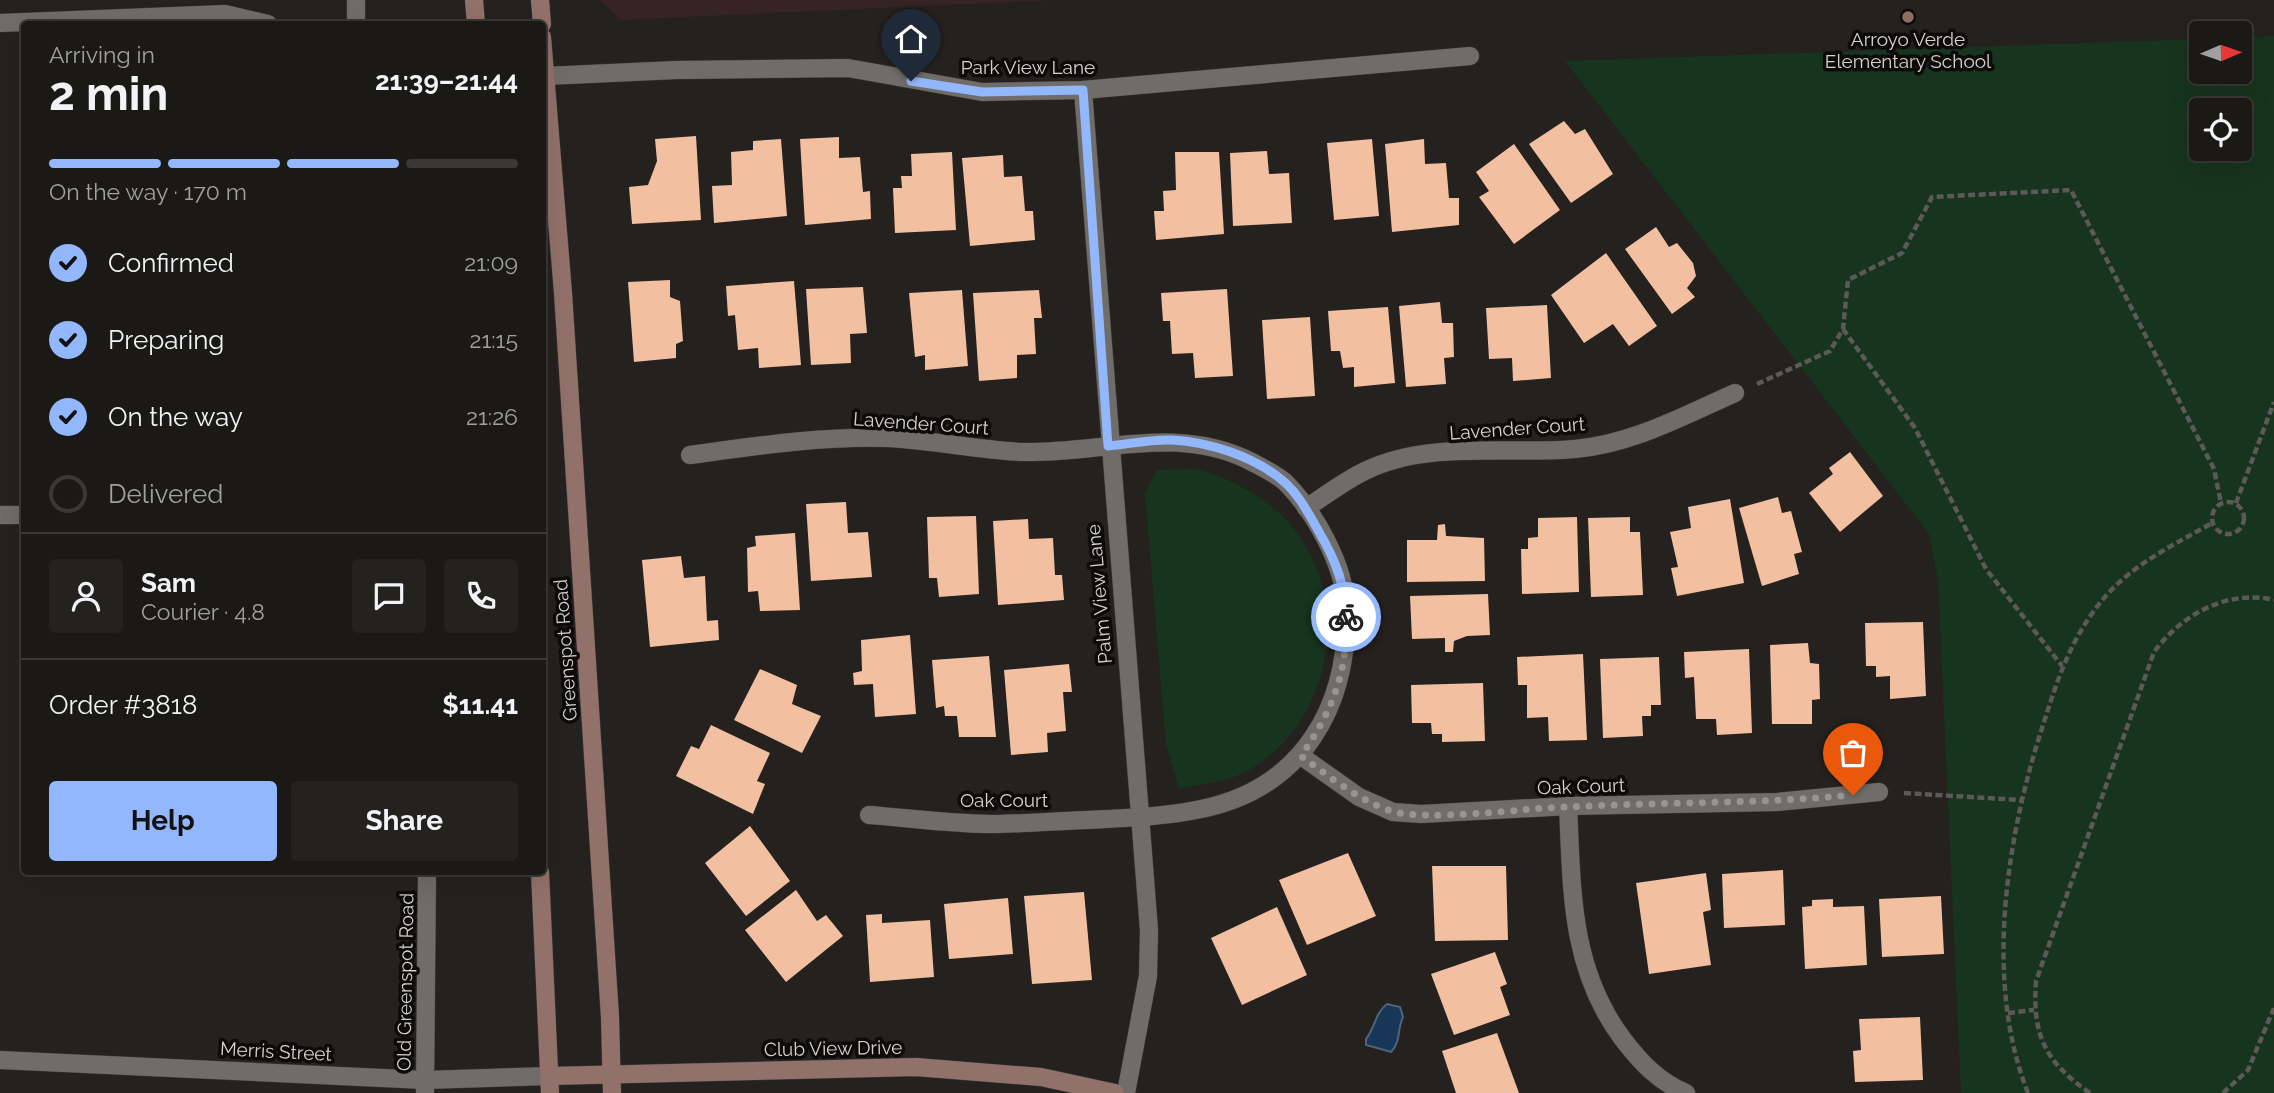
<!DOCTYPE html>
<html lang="en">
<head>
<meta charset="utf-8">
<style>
  body { margin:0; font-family:Raleway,sans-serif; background:#24221f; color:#f1f3f6; height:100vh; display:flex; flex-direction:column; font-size:26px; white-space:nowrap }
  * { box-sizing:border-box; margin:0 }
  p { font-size:23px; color:#a0a0a1 }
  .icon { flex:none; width:38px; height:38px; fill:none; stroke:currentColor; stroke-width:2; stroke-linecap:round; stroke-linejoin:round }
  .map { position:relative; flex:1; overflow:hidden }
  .drawer { position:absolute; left:21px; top:21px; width:525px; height:854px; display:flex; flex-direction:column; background:#1b1916; border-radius:7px; box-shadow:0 7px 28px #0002,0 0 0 2px #393835 }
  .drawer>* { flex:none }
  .needle { width:46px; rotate:88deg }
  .controls { position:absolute; left:2189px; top:21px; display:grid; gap:14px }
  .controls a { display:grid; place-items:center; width:63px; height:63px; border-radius:7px; background:#1b1916; box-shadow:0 7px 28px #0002,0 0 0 2px #393835; font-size:35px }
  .pin { position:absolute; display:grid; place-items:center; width:60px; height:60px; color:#fff; margin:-72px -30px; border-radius:50% 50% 50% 0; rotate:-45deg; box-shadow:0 0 7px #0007 }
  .pin .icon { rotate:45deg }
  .courier { position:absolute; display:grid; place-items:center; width:70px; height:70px; margin:-35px; border:5px solid #92b7fd; border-radius:50%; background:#fff; color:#222; box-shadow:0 2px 9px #0007 }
  .head em { font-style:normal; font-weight:700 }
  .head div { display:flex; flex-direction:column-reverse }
  .head { display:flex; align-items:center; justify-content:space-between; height:119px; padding:0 28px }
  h1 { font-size:46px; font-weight:700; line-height:52px }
  .bar { display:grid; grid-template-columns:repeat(4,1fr); gap:10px 7px; align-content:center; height:84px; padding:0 28px }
  .bar i { height:9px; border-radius:5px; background:#393835 }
  .bar .active { background:#92b7fd }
  .bar p { grid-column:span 4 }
  .line { display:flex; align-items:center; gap:18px; padding:0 28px; border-top:2px solid #393835 }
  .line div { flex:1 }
  .round { display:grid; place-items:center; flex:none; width:74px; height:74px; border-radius:7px; background:#24221f }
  ol { padding:0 28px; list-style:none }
  li { display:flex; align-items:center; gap:21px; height:77px }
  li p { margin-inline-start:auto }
  li .icon { padding:7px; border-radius:50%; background:#92b7fd; color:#111; stroke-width:4 }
  li:last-child { color:#a0a0a1 }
  li i { width:38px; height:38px; border:4px solid #393835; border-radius:50% }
  .button { display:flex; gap:14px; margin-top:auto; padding:14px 28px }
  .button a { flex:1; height:80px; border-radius:7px; background:#92b7fd; color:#111; font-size:28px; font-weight:700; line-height:80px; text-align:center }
  .button a+a { background:#24221f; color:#f1f3f6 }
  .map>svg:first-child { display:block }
  .commercial { fill:#362323 }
  .green { fill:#17341e; fill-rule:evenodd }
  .water { fill:#173658; stroke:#50657c; stroke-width:2 }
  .building { fill:#f2bfa0 }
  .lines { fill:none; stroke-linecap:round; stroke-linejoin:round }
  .street-casing { stroke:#413e3c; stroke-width:19 }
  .secondary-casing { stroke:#413e3c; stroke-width:19 }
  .path { stroke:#5c5957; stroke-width:4.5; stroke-dasharray:7 3.5; stroke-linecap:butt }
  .street { stroke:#706c69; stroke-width:18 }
  .secondary { stroke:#92716a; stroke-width:18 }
  .done { stroke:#979492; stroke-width:7; stroke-dasharray:0 12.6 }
  .route { stroke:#92b7fd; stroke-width:9 }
  .education-dot { fill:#8d6e63; stroke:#0c0b0a; stroke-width:2.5 }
  .labels { text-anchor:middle; stroke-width:7; stroke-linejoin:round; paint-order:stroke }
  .poi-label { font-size:19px; fill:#d5d2d1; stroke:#0c0b0a }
  .street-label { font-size:19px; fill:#d5d2d1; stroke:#0c0b0a }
</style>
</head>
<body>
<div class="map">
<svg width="2274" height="1093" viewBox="0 0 2274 1093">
  <rect width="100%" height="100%" fill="#24211e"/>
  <!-- commercial -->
  <polygon class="commercial" points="600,0 1055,0 621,20"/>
  <!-- green -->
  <g class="green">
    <path d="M 2274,36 L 2274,1093 L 1961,1093 L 1938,581 L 1929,534 L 1565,61 L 2201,39 L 2202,72 L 2240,72 L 2240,38 ZM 2202,110 L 2240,110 L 2240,149 L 2202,149 Z"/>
    <path d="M 1156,470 C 1171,470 1190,467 1204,471 C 1242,483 1280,506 1302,540 C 1353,617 1325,734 1241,774 C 1224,783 1199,784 1179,789 L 1166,745 L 1145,494 Z"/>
  </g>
  <!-- water -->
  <path class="water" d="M 1387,1004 L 1400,1007 L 1403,1017 C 1397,1029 1401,1042 1391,1052 L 1366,1045 L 1366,1039 C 1375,1028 1375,1013 1387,1004 Z"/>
  <!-- building -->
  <g class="building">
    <polygon points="1564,121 1575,134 1585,129 1613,174 1571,203 1529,144"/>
    <polygon points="696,136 701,220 632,224 629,187 648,185 657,161 655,139"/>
    <polygon points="839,137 839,158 860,157 863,192 870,191 871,219 805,225 800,139"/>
    <polygon points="781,139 787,216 714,223 712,186 732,185 731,152 753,150 753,141"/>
    <polygon points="1372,139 1379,216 1334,220 1327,143"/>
    <polygon points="1424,139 1425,164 1446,163 1449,198 1459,198 1459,225 1392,232 1385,144"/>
    <polygon points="1514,144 1560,210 1514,244 1479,197 1489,191 1476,172"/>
    <polygon points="1267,151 1269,174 1289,173 1292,223 1233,226 1230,153"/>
    <polygon points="952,152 956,230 895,233 893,188 902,188 901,176 912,176 911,154"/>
    <polygon points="1175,152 1219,152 1224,234 1156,240 1154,211 1164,211 1163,191 1176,190"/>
    <polygon points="1003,155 1004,177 1022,176 1025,211 1033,211 1035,240 970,246 962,158"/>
    <polygon points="1656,227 1669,247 1677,243 1693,263 1696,276 1687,288 1695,297 1672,314 1625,249"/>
    <polygon points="1606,253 1657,326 1629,346 1613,324 1584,343 1551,295"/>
    <polygon points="670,280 670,297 680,301 683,341 676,344 676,358 634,362 628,282"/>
    <polygon points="794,281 801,365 759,368 758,348 738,350 735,315 728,316 726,286"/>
    <polygon points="863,287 867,333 850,334 851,363 811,365 806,289"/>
    <polygon points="1227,289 1233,376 1195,378 1193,353 1172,354 1170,321 1163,321 1161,293"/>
    <polygon points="962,290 968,366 925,370 925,355 915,357 909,293"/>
    <polygon points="1039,290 1042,318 1034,318 1036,354 1017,355 1017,378 979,381 973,293"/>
    <polygon points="1440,302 1442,323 1453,323 1454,357 1444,358 1446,384 1406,387 1399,306"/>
    <polygon points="1547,305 1551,378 1513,381 1512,358 1489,359 1486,308"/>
    <polygon points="1388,307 1395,383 1354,387 1354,367 1343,368 1340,351 1331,351 1328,311"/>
    <polygon points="1310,317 1315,396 1267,399 1262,320"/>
    <polygon points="1850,452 1883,496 1840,532 1809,493 1833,474 1829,468"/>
    <polygon points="1778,497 1782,513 1791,511 1802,552 1794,554 1799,574 1762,586 1739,508"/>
    <polygon points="1730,499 1744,583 1677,596 1671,568 1678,567 1670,532 1691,528 1688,507"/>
    <polygon points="846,502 848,533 868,532 872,577 811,581 806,504"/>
    <polygon points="976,516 979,594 939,597 937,578 929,578 927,517"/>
    <polygon points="1577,517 1579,592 1522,594 1521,549 1528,549 1528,538 1538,537 1538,518"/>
    <polygon points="1630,517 1630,532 1640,532 1643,595 1591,597 1588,518"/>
    <polygon points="1028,519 1029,539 1053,538 1055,575 1062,575 1064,600 998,605 993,521"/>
    <polygon points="1445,524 1446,536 1484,538 1485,581 1407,582 1407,540 1437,540 1438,525"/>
    <polygon points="795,533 800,610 760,611 758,591 748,592 747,548 756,546 755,536"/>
    <polygon points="681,556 684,578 705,576 707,621 718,620 719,640 650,647 642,560"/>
    <polygon points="1488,594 1490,635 1467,636 1454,641 1453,652 1445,652 1445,638 1412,639 1410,596"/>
    <polygon points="1923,622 1926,696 1890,699 1890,676 1876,677 1876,666 1866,666 1865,623"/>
    <polygon points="910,635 916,714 875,717 873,684 854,685 853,673 862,671 861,640"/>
    <polygon points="1808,643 1810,663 1819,664 1820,699 1812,700 1812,724 1772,724 1770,645"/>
    <polygon points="1749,649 1752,733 1717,735 1716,719 1696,719 1694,677 1685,678 1684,652"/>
    <polygon points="1583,654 1587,740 1549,741 1548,717 1527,718 1527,685 1518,685 1517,657"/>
    <polygon points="989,656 996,737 959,737 957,716 945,716 944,706 936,708 932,660"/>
    <polygon points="1659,657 1661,705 1651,705 1651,716 1642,716 1643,736 1603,738 1600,659"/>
    <polygon points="1069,664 1072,692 1063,692 1066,731 1047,733 1048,752 1011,755 1004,670"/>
    <polygon points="760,669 797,685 792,704 821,716 802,753 734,720"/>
    <polygon points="1483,683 1485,741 1442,742 1442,734 1432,734 1431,723 1412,723 1411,685"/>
    <polygon points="711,725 770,753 757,781 765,784 753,814 676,776 691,746 699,749"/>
    <polygon points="750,826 790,881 746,916 705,863"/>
    <polygon points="1348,853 1376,916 1307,945 1279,880"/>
    <polygon points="1432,866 1506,866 1508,940 1435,941"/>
    <polygon points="1783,870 1785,925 1724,928 1722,874"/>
    <polygon points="1706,873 1711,910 1703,912 1711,965 1649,974 1636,883"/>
    <polygon points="796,890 817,921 826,915 843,936 786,982 745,930"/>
    <polygon points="1084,892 1092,980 1032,984 1024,896"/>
    <polygon points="1941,896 1944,954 1882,957 1879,899"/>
    <polygon points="1008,898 1013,954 949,959 944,904"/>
    <polygon points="1833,899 1833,907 1864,906 1867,965 1805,969 1802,907 1812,906 1812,900"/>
    <polygon points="1277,907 1307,975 1242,1005 1211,938"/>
    <polygon points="882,914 882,923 930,920 934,977 870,982 866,915"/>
    <polygon points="1495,952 1507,984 1500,987 1510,1015 1454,1035 1431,974"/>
    <polygon points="1920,1017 1923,1080 1855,1082 1853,1051 1861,1050 1859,1019"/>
    <polygon points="1497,1033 1519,1093 1456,1093 1442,1051"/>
  </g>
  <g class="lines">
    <!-- street casing -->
    <g class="street-casing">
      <g id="street">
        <polyline points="356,0 356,24"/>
        <polyline points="0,23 225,14 268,24"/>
        <polyline points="545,76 676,70 848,68 982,92 1083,90 1470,56"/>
        <polyline points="1083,90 1149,930 1148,976 1126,1093"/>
        <path d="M 690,455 C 756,446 820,436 887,438 C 932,440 977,450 1022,452 C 1100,454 1176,424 1250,461 C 1261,467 1276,474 1285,482 C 1315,512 1345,566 1346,608 C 1349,706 1303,788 1201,809 C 1164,817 1124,818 1086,820 C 1054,821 1022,824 991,824 C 950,824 909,818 869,815"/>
        <path d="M 1306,508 C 1325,496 1344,481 1365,471 C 1428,440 1507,455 1575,449 C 1632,444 1683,416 1735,393"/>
        <polyline points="0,515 24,515"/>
        <polyline points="1301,756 1359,797 1393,812 1421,814 1568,806 1777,802 1879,792"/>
        <path d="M 1568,806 C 1572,890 1570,968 1622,1038 C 1640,1062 1659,1082 1686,1093"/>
        <polyline points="0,1060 425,1080 550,1076"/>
        <polyline points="425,1093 427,872"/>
      </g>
    </g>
    <!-- secondary casing -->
    <g class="secondary-casing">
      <g id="secondary">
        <polyline points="474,0 476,24"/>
        <polyline points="540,0 542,24"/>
        <polyline points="542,37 563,293 610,1017 612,1093"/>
        <polyline points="540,872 550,1093"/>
        <polyline points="550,1076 916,1067 1041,1077 1115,1093"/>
      </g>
    </g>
    <!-- path -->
    <g class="path">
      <polyline points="1843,329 1915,428 1986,569 2062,666"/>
      <polyline points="1757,384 1830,351 1843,329 1848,280 1902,253 1932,197 2071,190 2214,469 2221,503"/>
      <circle cx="2228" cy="518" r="16"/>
      <polyline points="2236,503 2274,402"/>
      <polyline points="1904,793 2021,800"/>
      <polyline points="2008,1013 2034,1010"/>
      <path d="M 2028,1093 C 1983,980 2007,834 2044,722 C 2056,684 2068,648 2091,615 C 2122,569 2165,550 2212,523"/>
      <path d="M 2090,1093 C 2045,1062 2032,1035 2036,981 L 2154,652 C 2181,615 2227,589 2274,600"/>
      <polyline points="2223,1093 2248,1070 2274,1008"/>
    </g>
    <!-- street -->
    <use href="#street" class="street"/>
    <!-- secondary -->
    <use href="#secondary" class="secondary"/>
  </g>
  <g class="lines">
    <!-- done -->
    <path class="done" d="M 1346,617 C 1348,673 1332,711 1301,756 C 1329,776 1358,800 1391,811 C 1426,822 1525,808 1566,807 C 1662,802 1758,804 1853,795"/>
    <!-- route -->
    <path class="route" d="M 911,81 L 982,92 L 1083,90 L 1108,446 C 1129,444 1152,439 1172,440 C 1209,442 1253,456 1282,480 C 1298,493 1309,514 1319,532 C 1335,559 1346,586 1346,617"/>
  </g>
  <!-- markers -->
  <circle class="education-dot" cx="1908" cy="17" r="7"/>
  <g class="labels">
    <!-- poi labels -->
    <g class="poi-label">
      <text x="1908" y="46">Arroyo Verde<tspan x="1908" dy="22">Elementary School</tspan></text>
    </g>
    <!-- street labels -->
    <g class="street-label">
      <text x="1028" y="74">Park View Lane</text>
      <text transform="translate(921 423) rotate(4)" y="7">Lavender Court</text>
      <text transform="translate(1517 428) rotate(-4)" y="7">Lavender Court</text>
      <text transform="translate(1099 594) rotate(-95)" y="7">Palm View Lane</text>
      <text transform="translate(565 650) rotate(-94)" y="7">Greenspot Road</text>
      <text transform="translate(1581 786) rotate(-2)" y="7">Oak Court</text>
      <text x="1004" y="807">Oak Court</text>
      <text transform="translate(405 982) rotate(-89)" y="7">Old Greenspot Road</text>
      <text transform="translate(833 1048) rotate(-1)" y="7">Club View Drive</text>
      <text transform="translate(276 1051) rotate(3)" y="7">Merris Street</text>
    </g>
  </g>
</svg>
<div class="controls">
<a><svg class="needle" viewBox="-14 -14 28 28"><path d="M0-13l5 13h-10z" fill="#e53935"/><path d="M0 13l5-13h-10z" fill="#a0a0a1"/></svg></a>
<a><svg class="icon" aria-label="locate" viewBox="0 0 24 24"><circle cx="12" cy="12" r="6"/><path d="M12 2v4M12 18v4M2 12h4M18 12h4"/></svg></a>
</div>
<div class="pin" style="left:1853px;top:795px;background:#ea580c"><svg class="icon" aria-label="bag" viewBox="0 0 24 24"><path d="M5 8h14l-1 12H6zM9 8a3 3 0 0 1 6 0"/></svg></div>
<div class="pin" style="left:911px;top:81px;background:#1f2937"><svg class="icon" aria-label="home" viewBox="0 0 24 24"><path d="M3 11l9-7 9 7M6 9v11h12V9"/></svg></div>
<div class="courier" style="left:1346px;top:617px"><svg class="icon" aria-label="bike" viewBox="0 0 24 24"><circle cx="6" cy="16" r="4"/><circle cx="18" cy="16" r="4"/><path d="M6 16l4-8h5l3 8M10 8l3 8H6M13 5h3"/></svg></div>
<section class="drawer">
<div class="head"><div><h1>2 min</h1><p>Arriving in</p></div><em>21:39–21:44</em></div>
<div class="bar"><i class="active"></i><i class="active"></i><i class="active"></i><i></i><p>On the way · 170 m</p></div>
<ol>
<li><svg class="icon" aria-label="check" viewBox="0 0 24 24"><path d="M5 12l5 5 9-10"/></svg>Confirmed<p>21:09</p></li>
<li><svg class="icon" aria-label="check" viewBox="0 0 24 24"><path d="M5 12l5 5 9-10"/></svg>Preparing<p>21:15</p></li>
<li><svg class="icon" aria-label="check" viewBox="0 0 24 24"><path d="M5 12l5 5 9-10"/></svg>On the way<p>21:26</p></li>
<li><i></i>Delivered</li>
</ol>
<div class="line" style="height:126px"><a class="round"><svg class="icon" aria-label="person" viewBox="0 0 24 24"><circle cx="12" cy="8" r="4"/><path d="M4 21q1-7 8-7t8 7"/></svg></a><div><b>Sam</b><p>Courier · 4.8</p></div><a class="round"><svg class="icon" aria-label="chat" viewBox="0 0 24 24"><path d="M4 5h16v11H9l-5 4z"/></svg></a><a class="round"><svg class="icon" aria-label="phone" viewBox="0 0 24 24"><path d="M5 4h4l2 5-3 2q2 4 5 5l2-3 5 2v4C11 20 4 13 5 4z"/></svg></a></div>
<div class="line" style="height:91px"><div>Order #3818</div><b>$11.41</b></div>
<div class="button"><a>Help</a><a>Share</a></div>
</section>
</div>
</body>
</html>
